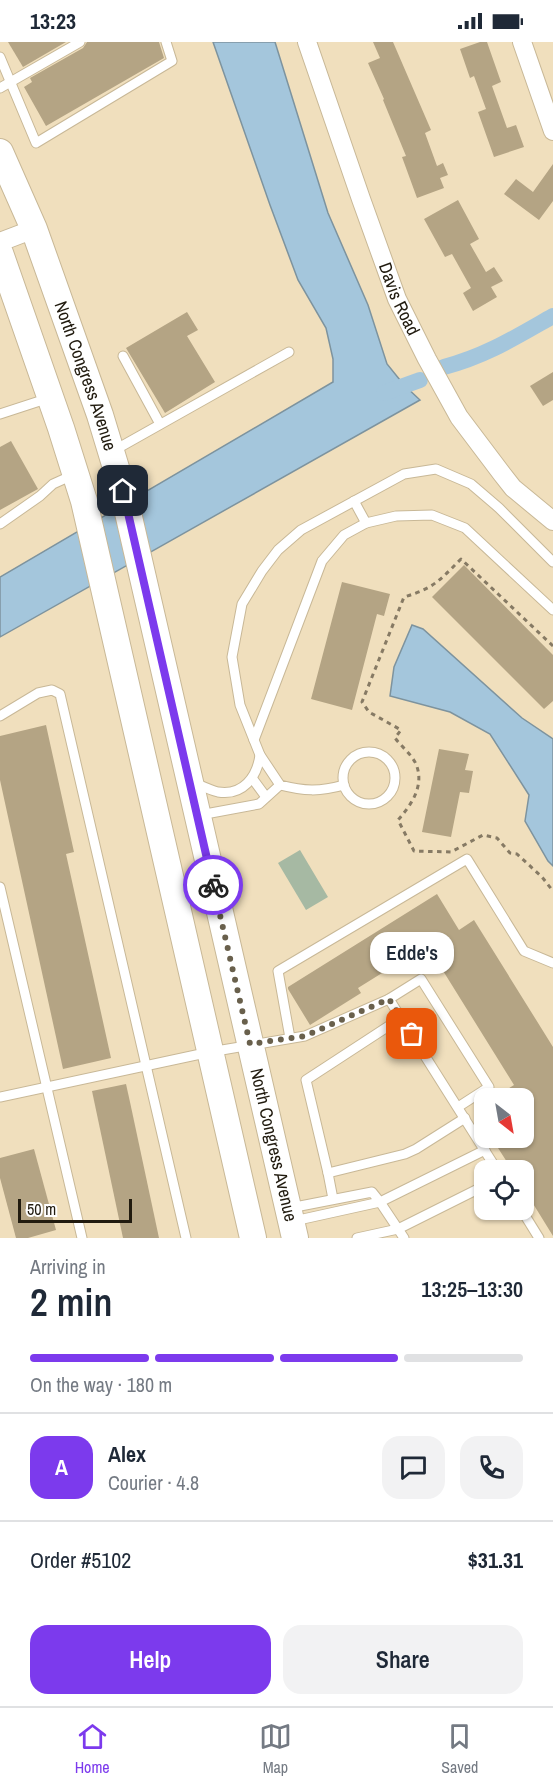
<!DOCTYPE html>
<html lang="en">
<head>
<meta charset="utf-8">
<style>
  body { margin:0; font-family:"Archivo Narrow",sans-serif; background:#f2f2f3; color:#1f2937; height:100vh; display:flex; flex-direction:column; font-size:22px; white-space:nowrap }
  * { box-sizing:border-box; margin:0 }
  p { font-size:20px; color:#747a83 }
  .icon { flex:none; width:33px; height:33px; fill:none; stroke:currentColor; stroke-width:2; stroke-linecap:round; stroke-linejoin:round }
  .map { position:relative; height:1196px; overflow:hidden }
  .sheet { display:flex; flex-direction:column; background:#fff; flex:1 }
  .sheet>* { flex:none }
  .needle { width:39px; rotate:149deg }
  .fabs { position:absolute; left:474px; top:1046px; display:grid; gap:12px }
  .fabs a { display:grid; place-items:center; width:60px; height:60px; border-radius:12px; background:#fff; box-shadow:0 2px 4px #0004; font-size:30px }
  .scale { position:absolute; left:18px; bottom:15px; width:114px; box-sizing:border-box; padding-left:6px; border:3px solid #211b0f; border-top:0; font-size:16px; line-height:21px; white-space:nowrap; color:#211b0f; -webkit-text-stroke:4px #fff; paint-order:stroke }
  .pin { position:absolute; display:grid; place-items:center; width:51px; height:51px; color:#fff; margin:-26px; border-radius:12px; box-shadow:0 3px 9px #0006 }
  .courier { position:absolute; display:grid; place-items:center; width:60px; height:60px; margin:-30px; border:4px solid #7c3aed; border-radius:50%; background:#fff; color:#222; box-shadow:0 2px 8px #0007 }
  .bubble { position:absolute; height:42px; border-radius:18px; background:#fff; box-shadow:0 2px 4px #0004; font-size:20px; font-weight:600; line-height:42px; text-align:center }
  .summary em { font-style:normal; font-weight:600 }
  .summary div { display:flex; flex-direction:column-reverse }
  .summary { display:flex; align-items:center; justify-content:space-between; height:102px; padding:0 30px }
  h1 { font-size:39px; font-weight:600; line-height:45px }
  .bar { display:grid; grid-template-columns:repeat(4,1fr); gap:9px 6px; align-content:center; height:72px; padding:0 30px }
  .bar i { height:8px; border-radius:4px; background:#e0e1e3 }
  .bar .current { background:#7c3aed }
  .bar p { grid-column:span 4 }
  .line { display:flex; align-items:center; gap:15px; padding:0 30px; border-top:2px solid #e0e1e3 }
  .line div { flex:1 }
  .round { display:grid; place-items:center; flex:none; width:63px; height:63px; border-radius:18px; background:#f2f2f3 }
  .button { display:flex; gap:12px; margin-top:auto; padding:12px 30px }
  .button a { flex:1; height:69px; border-radius:18px; background:#7c3aed; color:#fff; font-size:24px; font-weight:600; line-height:69px; text-align:center }
  .button a+a { background:#f2f2f3; color:#1f2937 }
  .status { display:flex; justify-content:space-between; align-items:center; height:42px; padding:0 30px; background:#fff; direction:ltr }
  .status svg { height:16px; fill:currentColor }
  .tabs { display:flex; justify-content:space-around; align-items:center; height:84px; border-top:2px solid #e0e1e3; background:#fff; font-size:16px; color:#747a83 }
  .tabs a { display:grid; justify-items:center; gap:3px }
  .tabs .current { color:#7c3aed }
  .map>svg:first-child { display:block }
  .green { fill:#a6b9a3 }
  .water { fill:#a4c6dc; stroke:#7d939e; stroke-width:1.5 }
  .lines { fill:none; stroke-linecap:round; stroke-linejoin:round }
  .canal { stroke:#a4c6dc; stroke-width:16 }
  .building { fill:#b4a484 }
  .service-casing { stroke:#c8b897; stroke-width:11 }
  .minor-casing { stroke:#c8b897; stroke-width:20 }
  .secondary-casing { stroke:#c8b897; stroke-width:28 }
  .path { stroke:#867a64; stroke-width:3; stroke-dasharray:4.5 4.5; stroke-linecap:butt }
  .service { stroke:#fff; stroke-width:9 }
  .minor { stroke:#fff; stroke-width:18 }
  .secondary { stroke:#fff; stroke-width:26 }
  .done { stroke:#69604c; stroke-width:6; stroke-dasharray:0 10.8 }
  .route { stroke:#7c3aed; stroke-width:8 }
  .labels { text-anchor:middle; stroke-width:4.5; stroke-linejoin:round; paint-order:stroke }
  .street-label { font-size:18px; fill:#211b0f; stroke:#fff }
</style>
</head>
<body>
<div class="status"><b>13:23</b><svg viewBox="0 0 49 12"><path d="M0 12V9h3v3zM5 12V6h3v6zM10 12V3h3v9zM15 12V0h3v12zM26 1h20v11H26zM47 4h2v5h-2z"/></svg></div>
<div class="map">
<svg width="553" height="1196" viewBox="0 0 553 1196">
  <rect width="100%" height="100%" fill="#f0dfbd"/>
  <!-- green -->
  <polygon class="green" points="300,808 328,855 306,868 278,821"/>
  <!-- water -->
  <g class="water">
    <polygon points="213,0 275,0 328,171 368,263 387,322 404,343 420,358 0,595 0,535 333,340 333,317 326,286 298,238 270,163"/>
    <polygon points="412,583 423,587 522,676 553,697 553,824 548,819 525,779 529,753 490,692 450,670 390,654 394,625"/>
  </g>
  <g class="lines">
    <!-- canal -->
    <g class="canal">
      <path d="M 444,325 C 486,314 516,295 553,274"/>
      <polyline points="384,351 420,338"/>
    </g>
  </g>
  <!-- building -->
  <g class="building">
    <polygon points="8,0 66,0 23,25"/>
    <polygon points="87,0 159,0 164,16 46,84 24,45 32,40 30,36 83,6"/>
    <polygon points="373,0 393,0 431,88 425,91 437,124 443,121 448,133 440,136 444,146 417,156 402,115 406,114 383,58 384,57 368,21 380,16"/>
    <polygon points="480,0 487,0 501,40 492,44 507,86 516,83 524,105 494,115 478,70 486,67 474,34 470,36 460,7"/>
    <polygon points="553,122 553,159 539,178 504,152 516,137 533,150"/>
    <polygon points="458,158 479,197 470,202 486,230 494,225 503,239 491,245 497,255 473,269 463,251 471,246 452,212 445,215 424,177"/>
    <polygon points="187,270 198,288 187,294 215,340 165,371 126,306"/>
    <polygon points="553,330 553,358 543,364 530,344"/>
    <polygon points="11,399 38,447 0,468 0,405"/>
    <polygon points="464,523 553,613 553,659 544,667 432,555"/>
    <polygon points="342,540 390,552 384,574 377,572 352,668 311,657"/>
    <polygon points="46,683 74,810 66,812 111,1016 63,1027 0,738 0,694"/>
    <polygon points="439,707 469,712 465,728 473,729 469,751 460,750 451,795 422,790"/>
    <polygon points="437,852 459,888 474,878 553,1005 553,1194 524,1147 524,1128 512,1128 491,1095 524,1095 524,1056 493,1056 514,1043 427,903 358,946 361,951 310,983 288,947 288,945"/>
    <polygon points="126,1042 130,1060 159,1196 123,1196 92,1049"/>
    <polygon points="34,1107 56,1188 28,1196 16,1196 0,1136 0,1116"/>
  </g>
  <g class="lines">
    <!-- service casing -->
    <g class="service-casing">
      <g id="service">
        <polyline points="0,15 36,101 172,19 166,0"/>
        <polyline points="0,46 80,0"/>
        <polyline points="123,314 160,382"/>
        <polyline points="0,372 49,356"/>
        <polyline points="113,409 289,310"/>
        <polyline points="354,459 366,481"/>
        <polyline points="0,482 40,454 53,442 73,433"/>
        <polyline points="0,674 38,651 52,648 60,652 186,1196"/>
        <polyline points="254,698 322,519 344,493 366,481 396,474 432,473 465,486 553,568"/>
        <circle cx="369" cy="736" r="26"/>
        <polyline points="252,736 266,755"/>
        <path d="M 195,741 C 202,744 210,748 218,750 C 243,754 257,735 260,713"/>
        <path d="M 344,743 C 319,750 304,749 280,743 L 260,713 L 240,663 L 232,615 L 242,562 L 262,529 L 278,508 L 301,488 L 404,432 L 436,427 L 471,442 L 499,466 L 553,520"/>
        <polyline points="200,773 259,762 280,743"/>
        <polyline points="0,845 82,1196"/>
        <polyline points="389,957 497,1128"/>
        <polyline points="290,996 278,929 467,817 524,909 553,921"/>
        <polyline points="0,1055 210,1010 305,994 389,957 421,937 489,1045 458,1065"/>
        <polyline points="328,1131 306,1038 401,976"/>
        <polyline points="333,1157 328,1131 405,1112 416,1107 465,1076"/>
        <polyline points="290,1166 372,1150 380,1160 485,1108"/>
        <polyline points="521,1167 539,1196"/>
        <polyline points="294,1179 380,1160 404,1196"/>
        <polyline points="357,1196 398,1187 484,1144"/>
      </g>
    </g>
    <!-- minor casing -->
    <g class="minor-casing">
      <g id="minor">
        <path id="s1" d="M 307,0 L 361,157 L 397,257 L 427,317 L 459,375 L 502,432 L 513,446 L 553,479"/>
        <polyline points="522,0 553,89"/>
        <polyline points="0,200 34,187"/>
      </g>
    </g>
    <!-- secondary casing -->
    <g class="secondary-casing">
      <g id="secondary">
        <path id="s2" d="M 0,110 L 34,187 L 100,373 L 123,449 L 295,1196"/>
        <polyline points="0,211 61,386 84,459 253,1196"/>
      </g>
    </g>
    <!-- path -->
    <path class="path" d="M 553,604 L 461,517 C 439,539 434,546 404,555 L 362,660 L 369,670 L 401,688 L 395,696 C 401,704 412,713 416,722 C 425,744 411,763 398,778 L 414,809 L 451,810 L 483,793 L 497,796 L 510,811 L 517,812 L 542,835 L 553,849"/>
    <!-- service -->
    <use href="#service" class="service"/>
    <!-- minor -->
    <use href="#minor" class="minor"/>
    <!-- secondary -->
    <use href="#secondary" class="secondary"/>
  </g>
  <g class="lines">
    <!-- done -->
    <polyline class="done" points="213,843 250,1002 305,994 389,957 412,992"/>
    <!-- route -->
    <polyline class="route" points="123,449 213,843"/>
  </g>
  <g class="labels">
    <!-- street labels -->
    <g class="street-label">
      <text dy="6" stroke="none"><textPath href="#s1" startOffset="273">Davis Road</textPath></text>
      <text dy="6" stroke="none"><textPath href="#s2" startOffset="240">North Congress Avenue</textPath></text>
      <text dy="6" stroke="none"><textPath href="#s2" startOffset="1032">North Congress Avenue</textPath></text>
    </g>
  </g>
</svg>
<div class="fabs">
<a><svg class="needle" viewBox="-14 -14 28 28"><path d="M0-13l5 13h-10z" fill="#e53935"/><path d="M0 13l5-13h-10z" fill="#747a83"/></svg></a>
<a><svg class="icon" aria-label="locate" viewBox="0 0 24 24"><circle cx="12" cy="12" r="6"/><path d="M12 2v4M12 18v4M2 12h4M18 12h4"/></svg></a>
</div>
<div class="scale">50 m</div>
<div class="pin" style="left:412px;top:992px;background:#ea580c"><svg class="icon" aria-label="bag" viewBox="0 0 24 24"><path d="M5 8h14l-1 12H6zM9 8a3 3 0 0 1 6 0"/></svg></div>
<div class="pin" style="left:123px;top:449px;background:#1f2937"><svg class="icon" aria-label="home" viewBox="0 0 24 24"><path d="M3 11l9-7 9 7M6 9v11h12V9"/></svg></div>
<div class="courier" style="left:213px;top:843px"><svg class="icon" aria-label="bike" viewBox="0 0 24 24"><circle cx="6" cy="16" r="4"/><circle cx="18" cy="16" r="4"/><path d="M6 16l4-8h5l3 8M10 8l3 8H6M13 5h3"/></svg></div>
<div class="bubble" style="left:370px;top:890px;width:84px">Edde's</div>
</div>
<section class="sheet">
<div class="summary"><div><h1>2 min</h1><p>Arriving in</p></div><em>13:25–13:30</em></div>
<div class="bar"><i class="current"></i><i class="current"></i><i class="current"></i><i></i><p>On the way · 180 m</p></div>
<div class="line" style="height:108px"><b class="round" style="background:#7c3aed;color:#fff">A</b><div><b>Alex</b><p>Courier · 4.8</p></div><a class="round"><svg class="icon" aria-label="chat" viewBox="0 0 24 24"><path d="M4 5h16v11H9l-5 4z"/></svg></a><a class="round"><svg class="icon" aria-label="phone" viewBox="0 0 24 24"><path d="M5 4h4l2 5-3 2q2 4 5 5l2-3 5 2v4C11 20 4 13 5 4z"/></svg></a></div>
<div class="line" style="height:78px"><div>Order #5102</div><b>$31.31</b></div>
<div class="button"><a>Help</a><a>Share</a></div>
</section>
<nav class="tabs">
<a class="current"><svg class="icon" aria-label="home" viewBox="0 0 24 24"><path d="M3 11l9-7 9 7M6 9v11h12V9"/></svg>Home</a>
<a><svg class="icon" aria-label="map" viewBox="0 0 24 24"><path d="M3 6l6-2 6 2 6-2v14l-6 2-6-2-6 2zM9 4v14M15 6v14"/></svg>Map</a>
<a><svg class="icon" aria-label="saved" viewBox="0 0 24 24"><path d="M7 4h10v16l-5-4-5 4z"/></svg>Saved</a>
</nav>
</body>
</html>
